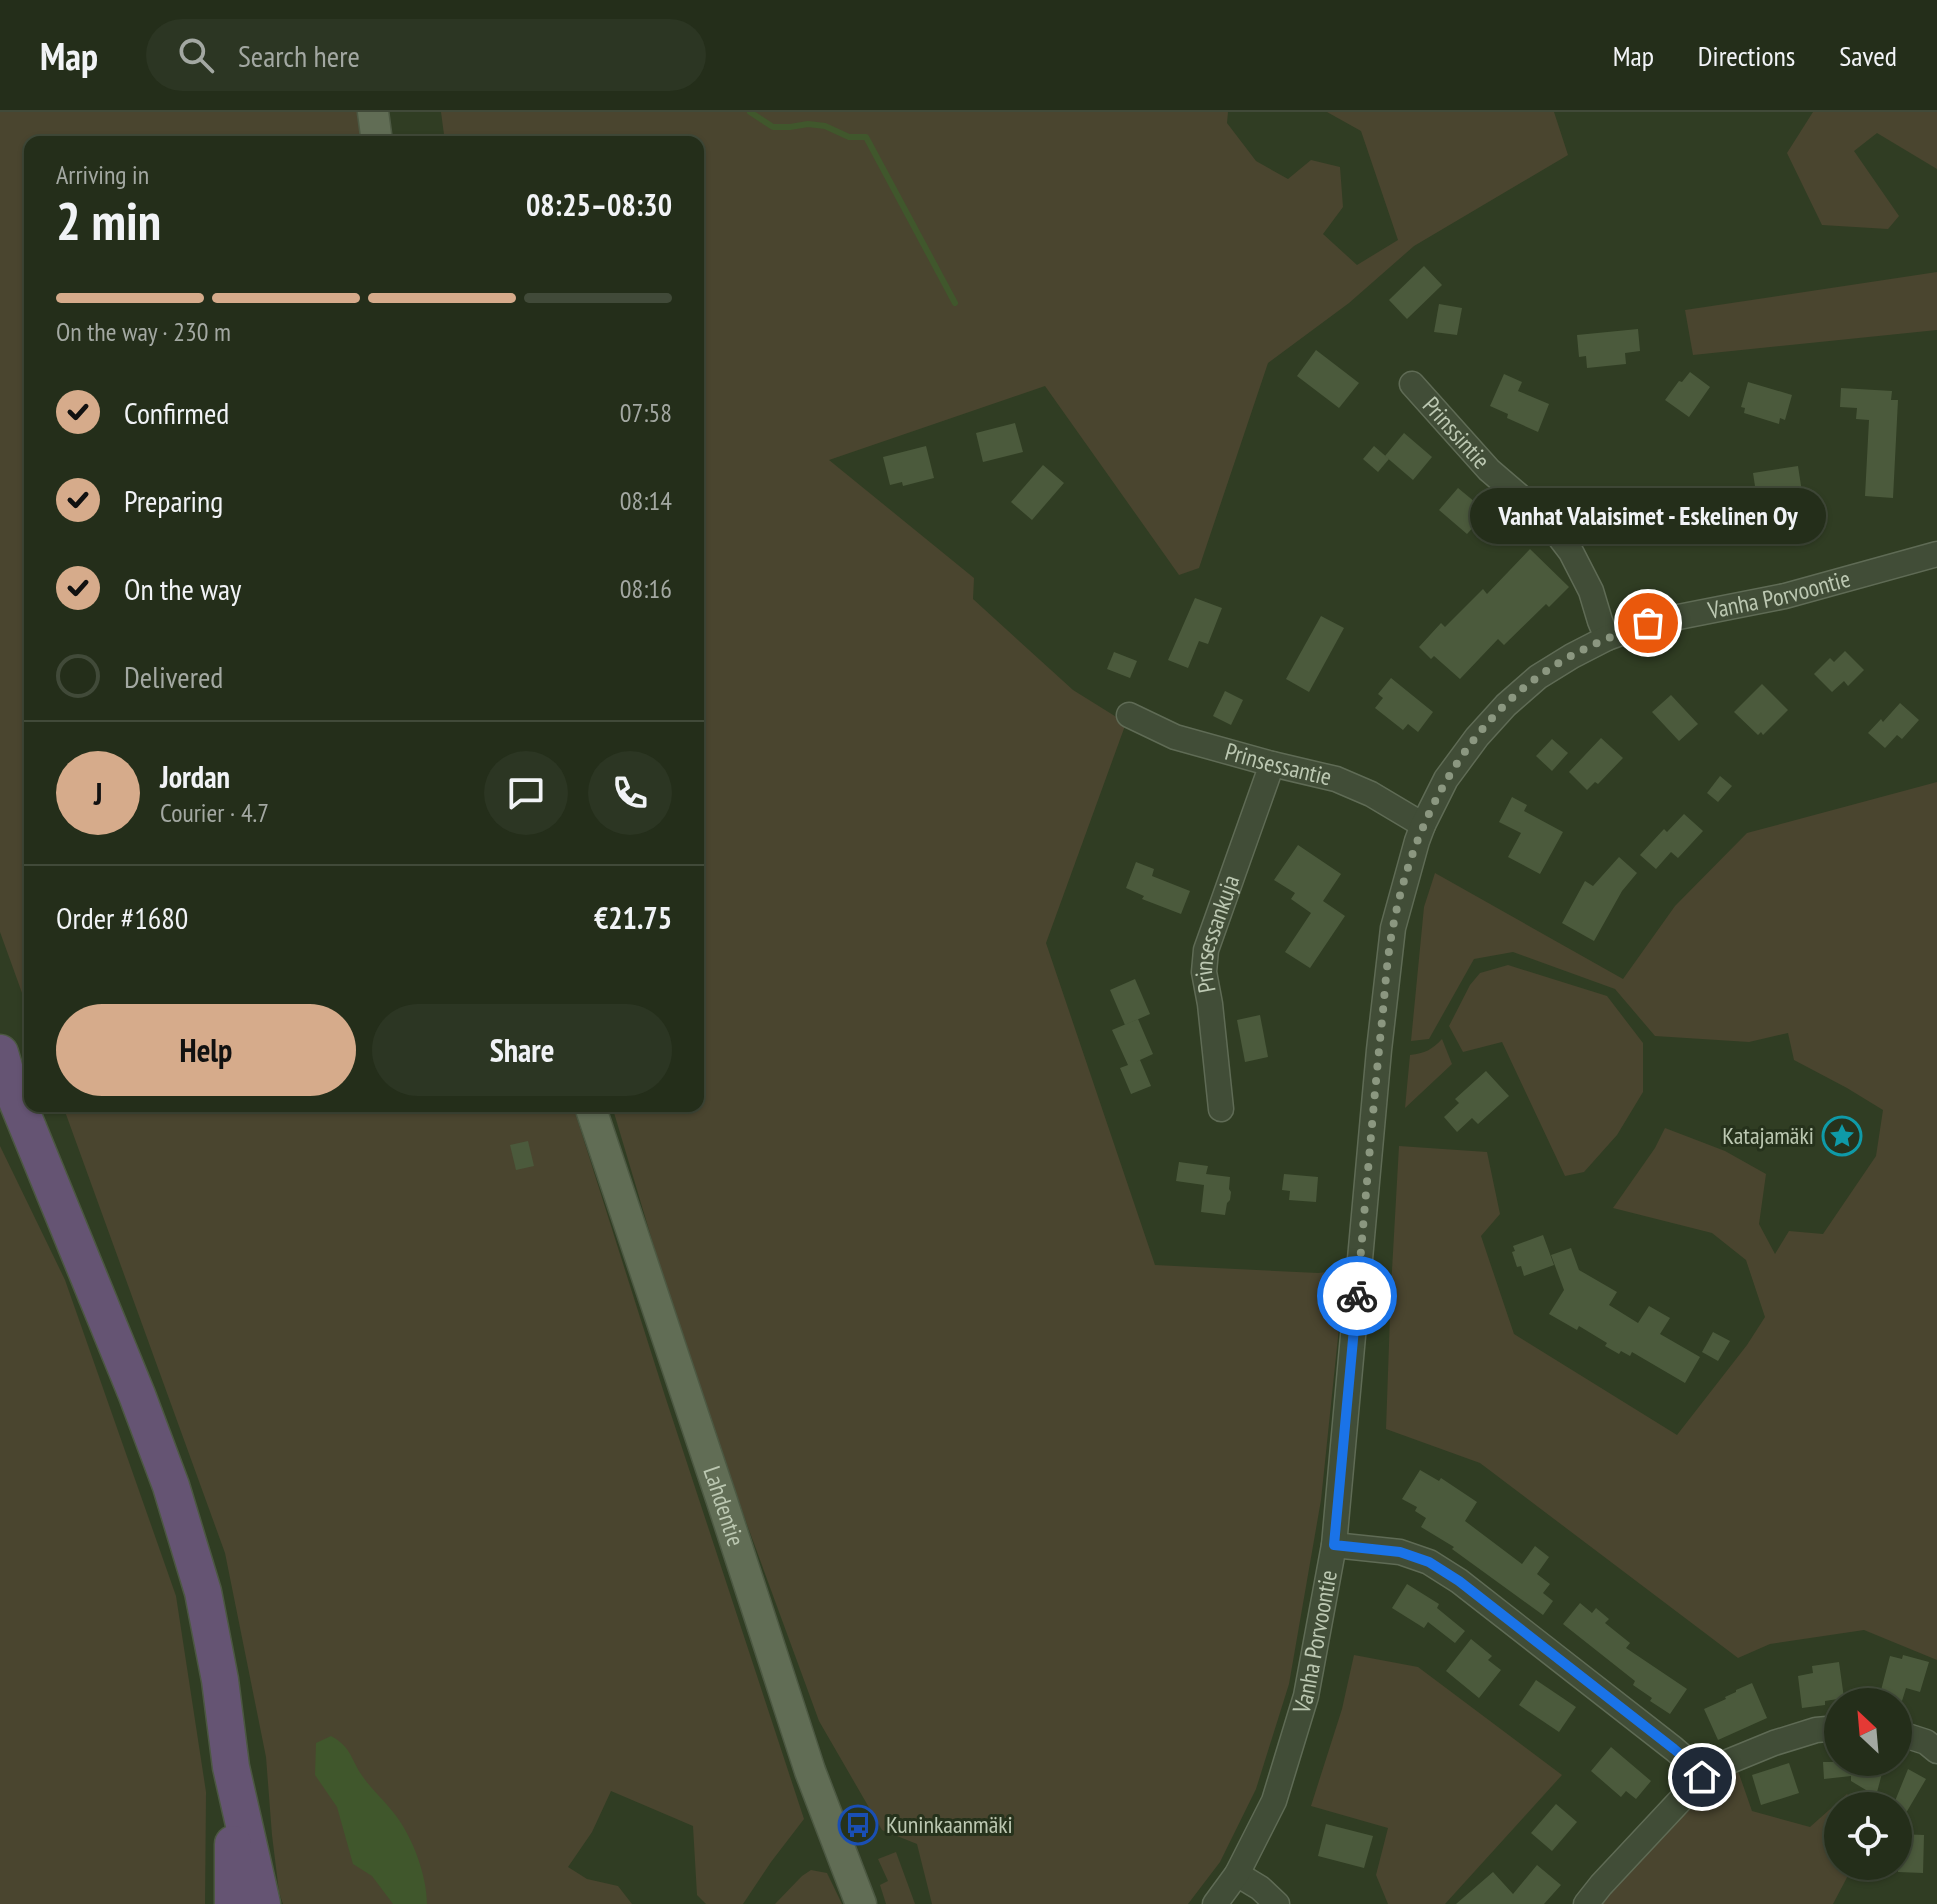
<!DOCTYPE html>
<html lang="en">
<head>
<meta charset="utf-8">
<style>
  body { margin:0; font-family:"PT Sans Narrow",sans-serif; background:#2c3623; color:#f1f3f6; height:100vh; display:flex; flex-direction:column; font-size:30px; white-space:nowrap }
  * { box-sizing:border-box; margin:0 }
  p { font-size:26px; color:#a3a8a2 }
  .icon { flex:none; width:44px; height:44px; fill:none; stroke:currentColor; stroke-width:2; stroke-linecap:round; stroke-linejoin:round }
  .map { position:relative; flex:1; overflow:hidden }
  .drawer { position:absolute; left:24px; top:24px; width:680px; height:976px; display:flex; flex-direction:column; background:#242e1a; border-radius:16px; box-shadow:0 2px 6px #0004,0 0 0 2px #414a39 }
  .drawer>* { flex:none }
  .needle { width:52px; rotate:334deg }
  .buttons { position:absolute; left:1824px; top:1576px; display:grid; gap:16px }
  .buttons a { display:grid; place-items:center; width:88px; height:88px; border-radius:50%; background:#242e1a; box-shadow:0 2px 6px #0004,0 0 0 2px #414a39; font-size:40px }
  .pin { position:absolute; display:grid; place-items:center; width:68px; height:68px; color:#fff; margin:-34px; border:4px solid #fff; border-radius:50%; box-shadow:0 2px 8px #0007 }
  .courier { position:absolute; display:grid; place-items:center; width:80px; height:80px; margin:-40px; border:6px solid #1a73e8; border-radius:50%; background:#fff; color:#222; box-shadow:0 2px 10px #0007 }
  .bubble { position:absolute; height:56px; border-radius:28px; background:#242e1a; box-shadow:0 2px 6px #0004,0 0 0 2px #414a39; font-size:26px; font-weight:800; line-height:56px; text-align:center }
  .head em { font-style:normal; font-weight:800 }
  .head div { display:flex; flex-direction:column-reverse }
  .head { display:flex; align-items:center; justify-content:space-between; height:136px; padding:0 32px }
  h1 { font-size:52px; font-weight:800; line-height:60px }
  .bar { display:grid; grid-template-columns:repeat(4,1fr); gap:12px 8px; align-content:center; height:96px; padding:0 32px }
  .bar i { height:10px; border-radius:6px; background:#414a39 }
  .bar .on { background:#d6ab8b }
  .bar p { grid-column:span 4 }
  .line { display:flex; align-items:center; gap:20px; padding:0 32px; border-top:2px solid #414a39 }
  .line div { flex:1 }
  .round { display:grid; place-items:center; flex:none; width:84px; height:84px; border-radius:42px; background:#2c3623 }
  ol { padding:0 32px; list-style:none }
  li { display:flex; align-items:center; gap:24px; height:88px }
  li p { margin-inline-start:auto }
  li .icon { padding:8px; border-radius:50%; background:#d6ab8b; color:#111; stroke-width:4 }
  li:last-child { color:#a3a8a2 }
  li i { width:44px; height:44px; border:4px solid #414a39; border-radius:50% }
  .button { display:flex; gap:16px; margin-top:auto; padding:16px 32px }
  .button a { flex:1; height:92px; border-radius:48px; background:#d6ab8b; color:#111; font-size:32px; font-weight:800; line-height:92px; text-align:center }
  .button a+a { background:#2c3623; color:#f1f3f6 }
  header { display:flex; align-items:center; gap:48px; box-sizing:border-box; height:112px; padding:0 40px; background:#242e1a; border-bottom:2px solid #414a39 }
  header strong { font-size:38px }
  nav { display:flex; gap:44px; margin-inline-start:auto; font-size:28px }
  .search { width:560px; height:72px; background:#2c3623; display:flex; align-items:center; gap:20px; box-sizing:border-box; padding:0 28px; border-radius:44px; color:#a3a8a2; font-size:30px }
  .map>svg:first-child { display:block }
  .green { fill:#4a452f }
  .water { fill:#40572c }
  .lines { fill:none; stroke-linecap:round; stroke-linejoin:round }
  .stream { stroke:#40572c; stroke-width:6 }
  .building { fill:#4b5a3c }
  .minor-casing { stroke:#5f6b55; stroke-width:27 }
  .major-casing { stroke:#4d5943; stroke-width:33 }
  .highway-casing { stroke:#4c5842; stroke-width:39 }
  .minor { stroke:#414d37; stroke-width:24 }
  .major { stroke:#616d55; stroke-width:30 }
  .highway { stroke:#655473; stroke-width:36 }
  .done { stroke:#8b9780; stroke-width:8; stroke-dasharray:0 14.4 }
  .route { stroke:#1a73e8; stroke-width:10 }
  .labels { text-anchor:middle; stroke-width:6; stroke-linejoin:round; paint-order:stroke }
  .street-label { font-size:24px; fill:#bcc8b2; stroke:#26321c }
  .poi-label { font-size:24px; fill:#bcc8b2; stroke:#26321c; text-anchor:end }
</style>
</head>
<body>
<header>
<strong>Map</strong>
<div class="search"><svg class="icon" aria-label="search" viewBox="0 0 24 24"><circle cx="10" cy="10" r="6"/><path d="M15 15l6 6"/></svg>Search here</div>
<nav><a>Map</a><a>Directions</a><a>Saved</a></nav>
</header>
<div class="map">
<svg width="1937" height="1792" viewBox="0 0 1937 1792">
  <rect width="100%" height="100%" fill="#303d23"/>
  <!-- green -->
  <g class="green">
    <polygon points="0,0 357,0 361,30 30,30 30,903 0,820"/>
    <polygon points="441,0 1228,0 1227,11 1256,49 1288,67 1311,48 1340,55 1343,95 1323,122 1357,153 1398,128 1361,19 1327,0 1554,0 1568,43 1414,134 1349,191 1268,251 1199,456 1179,463 1045,274 829,348 974,466 973,487 1073,578 1126,611 1046,831 1155,1153 1318,1161 1345,1158 1321,1388 1289,1572 1256,1677 1220,1750 1188,1792 932,1792 917,1732 882,1718 819,1609 745,1407 672,1195 612,994 698,994 698,30 445,30"/>
    <polygon points="1813,0 1937,0 1937,57 1877,21 1854,39 1899,104 1888,117 1822,113 1787,41"/>
    <polygon points="1937,160 1937,218 1693,243 1685,198"/>
    <polygon points="1937,670 1937,1548 1864,1518 1770,1532 1738,1546 1480,1351 1386,1317 1391,1176 1399,1034 1487,1040 1500,1102 1481,1124 1514,1222 1677,1323 1747,1233 1765,1205 1746,1148 1712,1121 1613,1096 1655,1036 1665,1016 1725,1039 1766,1062 1759,1112 1775,1142 1789,1119 1823,1122 1876,1044 1883,998 1847,976 1794,948 1788,921 1749,930 1655,924 1615,877 1513,840 1474,847 1429,927 1411,929 1424,795 1435,761 1623,867 1675,794 1747,721"/>
    <polygon points="1508,853 1607,884 1643,931 1643,980 1617,1023 1584,1060 1565,1064 1502,930 1463,940 1449,914 1470,873 1480,861"/>
    <path d="M 1442,927 L 1452,952 L 1405,996 L 1410,943 C 1425,941 1432,938 1442,927 Z"/>
    <polygon points="63,994 573,994 665,1284 804,1707 771,1750 743,1792 706,1792 697,1783 693,1714 611,1679 592,1720 568,1755 587,1767 618,1774 632,1792 283,1792 279,1780 272,1723 266,1645 225,1441"/>
    <polygon points="0,1034 65,1168 176,1484 206,1680 205,1792 0,1792"/>
    <polygon points="1354,1543 1418,1555 1562,1663 1445,1792 1388,1792 1376,1763 1388,1716 1311,1694 1342,1597"/>
    <polygon points="1738,1659 1752,1699 1810,1715 1847,1682 1858,1694 1838,1694 1838,1754 1853,1754 1833,1792 1594,1792 1701,1684"/>
    <polygon points="896,1740 915,1792 886,1792 880,1773 888,1769 878,1747"/>
    <polygon points="811,1758 827,1761 842,1792 775,1792 802,1764"/>
  </g>
  <!-- water -->
  <path class="water" d="M 331,1624 C 351,1635 350,1645 361,1662 C 370,1676 383,1687 393,1700 C 412,1723 427,1763 427,1792 L 393,1792 L 372,1764 L 353,1752 L 337,1695 L 315,1663 L 316,1631 Z"/>
  <g class="lines">
    <!-- stream -->
    <polyline class="stream" points="750,0 773,15 790,15 808,12 825,14 849,25 866,25 955,191"/>
  </g>
  <!-- building -->
  <g class="building">
    <polygon points="1424,154 1442,173 1407,207 1389,188"/>
    <polygon points="1439,192 1462,196 1457,223 1434,220"/>
    <polygon points="1638,217 1640,239 1625,241 1626,252 1587,256 1586,244 1579,245 1577,223"/>
    <polygon points="1316,238 1359,271 1339,296 1297,264"/>
    <polygon points="1690,260 1710,275 1689,305 1665,288 1679,269 1682,270"/>
    <polygon points="1504,262 1522,270 1518,279 1549,292 1538,320 1507,306 1508,302 1490,294"/>
    <polygon points="1748,270 1792,283 1785,308 1780,306 1779,312 1744,301 1745,296 1741,295"/>
    <polygon points="1841,276 1892,279 1891,288 1898,288 1893,386 1865,384 1869,308 1856,307 1857,296 1840,295"/>
    <polygon points="1015,311 1023,340 983,350 976,321"/>
    <polygon points="1404,321 1432,345 1413,368 1385,344"/>
    <polygon points="926,334 934,366 903,374 902,370 890,373 883,345"/>
    <polygon points="1374,334 1389,347 1378,360 1363,347"/>
    <polygon points="1043,353 1064,371 1032,408 1011,390"/>
    <polygon points="1798,354 1802,380 1798,381 1799,386 1763,391 1762,386 1757,387 1753,361"/>
    <polygon points="1458,376 1487,400 1467,422 1439,398"/>
    <polygon points="1615,381 1667,391 1662,416 1610,405"/>
    <polygon points="1530,437 1569,475 1549,495 1546,492 1504,533 1498,527 1460,567 1434,544 1431,547 1419,535 1441,511 1445,515 1483,477 1487,482"/>
    <polygon points="1195,486 1222,496 1208,532 1199,529 1188,556 1168,548"/>
    <polygon points="1321,504 1344,516 1309,580 1286,567"/>
    <polygon points="1845,539 1864,558 1848,574 1844,569 1832,580 1814,562 1830,546 1834,550"/>
    <polygon points="1114,540 1137,549 1130,566 1107,557"/>
    <polygon points="1391,566 1433,600 1418,620 1408,612 1403,618 1375,596 1383,586 1378,582"/>
    <polygon points="1762,572 1788,598 1763,623 1761,620 1758,623 1734,600"/>
    <polygon points="1225,579 1243,588 1231,613 1213,604"/>
    <polygon points="1671,583 1698,612 1679,629 1652,600"/>
    <polygon points="1900,591 1919,608 1902,627 1897,623 1885,636 1868,621 1881,607 1883,610"/>
    <polygon points="1601,626 1623,646 1598,672 1595,670 1587,678 1569,660"/>
    <polygon points="1552,627 1568,641 1552,659 1536,644"/>
    <polygon points="1720,664 1732,674 1718,690 1707,681"/>
    <polygon points="1512,685 1527,693 1524,699 1563,720 1540,762 1508,745 1521,721 1499,710"/>
    <polygon points="1684,702 1703,719 1678,746 1671,740 1656,757 1640,743 1664,717 1667,720"/>
    <polygon points="1298,733 1341,762 1323,789 1345,804 1310,856 1285,840 1311,801 1291,787 1295,781 1274,768"/>
    <polygon points="1619,745 1637,761 1622,779 1594,829 1562,811 1585,769 1593,774"/>
    <polygon points="1136,750 1154,757 1152,764 1190,779 1181,802 1142,787 1144,784 1126,776"/>
    <polygon points="1135,867 1150,902 1125,913 1110,878"/>
    <polygon points="1260,903 1268,945 1245,950 1237,908"/>
    <polygon points="1138,907 1153,942 1129,953 1140,948 1151,974 1131,982 1120,956 1128,953 1112,918"/>
    <polygon points="1486,959 1509,984 1478,1012 1472,1006 1457,1020 1444,1005 1459,991 1455,987"/>
    <polygon points="528,1029 534,1054 516,1058 510,1033"/>
    <polygon points="1179,1050 1208,1054 1206,1062 1230,1065 1229,1077 1231,1080 1230,1088 1227,1091 1225,1103 1201,1100 1204,1073 1176,1069"/>
    <polygon points="1284,1062 1318,1065 1316,1090 1289,1088 1290,1079 1282,1078"/>
    <polygon points="1543,1123 1554,1153 1524,1164 1521,1154 1517,1155 1512,1140 1515,1139 1513,1134"/>
    <polygon points="1571,1136 1579,1158 1617,1180 1609,1193 1638,1211 1649,1194 1670,1206 1660,1222 1700,1245 1685,1271 1632,1240 1630,1244 1621,1239 1619,1242 1605,1234 1607,1231 1579,1214 1577,1218 1549,1202 1564,1178 1551,1143"/>
    <polygon points="1713,1220 1730,1229 1718,1249 1702,1240"/>
    <polygon points="1420,1358 1439,1369 1441,1366 1477,1390 1465,1409 1522,1452 1535,1434 1549,1445 1537,1462 1550,1472 1543,1481 1553,1489 1543,1503 1452,1437 1454,1435 1421,1415 1426,1406 1415,1399 1417,1395 1402,1387"/>
    <polygon points="1407,1472 1439,1492 1437,1496 1465,1519 1455,1531 1428,1510 1424,1516 1392,1496"/>
    <polygon points="1580,1491 1592,1501 1596,1496 1609,1507 1605,1511 1630,1531 1626,1536 1687,1577 1670,1602 1650,1589 1652,1586 1633,1573 1635,1569 1563,1512"/>
    <polygon points="1471,1527 1492,1544 1488,1548 1501,1558 1479,1586 1446,1559"/>
    <polygon points="1903,1543 1929,1550 1920,1580 1906,1576 1902,1589 1880,1582 1890,1544 1902,1547"/>
    <polygon points="1839,1550 1844,1586 1825,1589 1825,1593 1802,1596 1798,1564 1813,1561 1812,1554"/>
    <polygon points="1536,1568 1576,1595 1559,1620 1519,1593"/>
    <polygon points="1752,1571 1767,1606 1718,1628 1704,1597 1726,1587 1725,1585 1736,1580 1736,1578"/>
    <polygon points="1611,1635 1651,1669 1636,1687 1626,1679 1621,1685 1591,1659"/>
    <polygon points="1823,1650 1885,1650 1876,1684 1851,1669 1851,1664 1824,1667"/>
    <polygon points="1789,1651 1799,1681 1761,1693 1752,1663"/>
    <polygon points="1908,1657 1926,1667 1906,1701 1898,1697 1898,1694 1893,1694"/>
    <polygon points="1556,1692 1577,1710 1552,1739 1531,1721"/>
    <polygon points="1326,1712 1373,1724 1364,1756 1318,1744"/>
    <polygon points="1898,1722 1924,1723 1923,1761 1898,1760"/>
    <polygon points="1537,1753 1561,1773 1544,1792 1456,1792 1493,1760 1513,1782"/>
  </g>
  <g class="lines">
    <!-- minor casing -->
    <g class="minor-casing">
      <g id="minor">
        <path id="s1" d="M 1412,272 L 1489,358 L 1545,406 L 1571,440 L 1591,479 L 1600,509 L 1607,526"/>
        <path id="s2" d="M 1129,603 L 1175,625 L 1272,652 L 1336,667 L 1371,682 L 1423,713"/>
        <path id="s3" d="M 1221,997 L 1210,892 L 1204,860 L 1206,838 L 1272,652"/>
        <polyline points="1334,1433 1400,1440 1429,1450 1459,1469 1674,1637 1688,1649 1702,1665"/>
        <polyline points="1898,1621 1926,1630 1937,1639"/>
        <polyline points="1237,1762 1260,1776 1277,1792"/>
        <path id="s4" d="M 1215,1792 L 1237,1762 L 1274,1689 L 1306,1584 L 1334,1433 L 1379,938 L 1393,816 L 1417,729 L 1423,713 L 1446,667 L 1477,625 L 1506,593 L 1538,565 L 1572,544 L 1607,526 L 1648,511 L 1785,484 L 1937,442"/>
        <polyline points="1586,1792 1601,1773 1702,1665 1730,1649 1774,1631 1816,1618 1838,1616"/>
      </g>
    </g>
    <!-- major casing -->
    <g class="major-casing">
      <g id="major">
        <polyline points="373,0 377,30"/>
        <path id="s5" d="M 590,994 L 721,1386 L 810,1659 L 861,1792"/>
      </g>
    </g>
    <!-- highway casing -->
    <g class="highway-casing">
      <g id="highway">
        <polyline points="0,941 6,962 137,1283 171,1374 203,1480 220,1568 231,1655 262,1792"/>
        <polyline points="233,1732 233,1792"/>
      </g>
    </g>
    <!-- minor -->
    <use href="#minor" class="minor"/>
    <!-- major -->
    <use href="#major" class="major"/>
    <!-- highway -->
    <use href="#highway" class="highway"/>
  </g>
  <g class="lines">
    <!-- done -->
    <path class="done" d="M 1357,1184 C 1365,1095 1372,1007 1381,918 C 1385,884 1386,849 1393,815 C 1411,719 1458,623 1539,564 C 1572,540 1609,525 1648,511"/>
    <!-- route -->
    <polyline class="route" points="1357,1184 1334,1433 1400,1440 1429,1450 1459,1469 1674,1637 1688,1649 1702,1665"/>
  </g>
  <!-- icons -->
  <defs>
    <g id="sight-ring" transform="scale(2)"><circle r="9.5" fill="#26321c" stroke="#0f9aa8" stroke-width="1.5"/><path d="M0-6L1.8-2.2L6-1.7L2.9 1.2L3.7 5.4L0 3.3L-3.7 5.4L-2.9 1.2L-6-1.7L-1.8-2.2Z" fill="#0f9aa8"/></g>
    <g id="bus-ring" transform="scale(2)"><circle r="9.5" fill="#26321c" stroke="#1a4fb4" stroke-width="1.5"/><path d="M-5-6H5V4H4V6H2V4H-2V6H-4V4H-5ZM-3.5-4V0h7V-4ZM-3.5 1.2v1.5H-2V1.2ZM2 1.2v1.5H3.5V1.2Z" fill="#1a4fb4"/></g>
  </defs>
  <g fill-rule="evenodd">
    <use href="#sight-ring" x="1842" y="1024"/>
    <use href="#bus-ring" x="858" y="1713"/>
  </g>
  <g class="labels">
    <!-- street labels -->
    <g class="street-label">
      <text dy="8" stroke="none"><textPath href="#s1" startOffset="66">Prinssintie</textPath></text>
      <text dy="8" stroke="none"><textPath href="#s4" startOffset="1556">Vanha Porvoontie</textPath></text>
      <text dy="8" stroke="none"><textPath href="#s2" startOffset="158">Prinsessantie</textPath></text>
      <text dy="8" stroke="none"><textPath href="#s3" startOffset="178">Prinsessankuja</textPath></text>
      <text dy="8" stroke="none"><textPath href="#s5" startOffset="422">Lahdentie</textPath></text>
      <text dy="8" stroke="none"><textPath href="#s4" startOffset="284">Vanha Porvoontie</textPath></text>
    </g>
    <!-- poi labels -->
    <g class="poi-label">
      <text x="1814" y="1032">Katajamäki</text>
      <text x="886" y="1721" text-anchor="start">Kuninkaanmäki</text>
    </g>
  </g>
</svg>
<div class="buttons">
<a><svg class="needle" viewBox="-14 -14 28 28"><path d="M0-13l5 13h-10z" fill="#e53935"/><path d="M0 13l5-13h-10z" fill="#a3a8a2"/></svg></a>
<a><svg class="icon" aria-label="locate" viewBox="0 0 24 24"><circle cx="12" cy="12" r="6"/><path d="M12 2v4M12 18v4M2 12h4M18 12h4"/></svg></a>
</div>
<div class="pin" style="left:1648px;top:511px;background:#ea580c"><svg class="icon" aria-label="bag" viewBox="0 0 24 24"><path d="M5 8h14l-1 12H6zM9 8a3 3 0 0 1 6 0"/></svg></div>
<div class="pin" style="left:1702px;top:1665px;background:#1f2937"><svg class="icon" aria-label="home" viewBox="0 0 24 24"><path d="M3 11l9-7 9 7M6 9v11h12V9"/></svg></div>
<div class="courier" style="left:1357px;top:1184px"><svg class="icon" aria-label="bike" viewBox="0 0 24 24"><circle cx="6" cy="16" r="4"/><circle cx="18" cy="16" r="4"/><path d="M6 16l4-8h5l3 8M10 8l3 8H6M13 5h3"/></svg></div>
<div class="bubble" style="left:1470px;top:376px;width:356px">Vanhat Valaisimet - Eskelinen Oy</div>
<section class="drawer">
<div class="head"><div><h1>2 min</h1><p>Arriving in</p></div><em>08:25–08:30</em></div>
<div class="bar"><i class="on"></i><i class="on"></i><i class="on"></i><i></i><p>On the way · 230 m</p></div>
<ol>
<li><svg class="icon" aria-label="check" viewBox="0 0 24 24"><path d="M5 12l5 5 9-10"/></svg>Confirmed<p>07:58</p></li>
<li><svg class="icon" aria-label="check" viewBox="0 0 24 24"><path d="M5 12l5 5 9-10"/></svg>Preparing<p>08:14</p></li>
<li><svg class="icon" aria-label="check" viewBox="0 0 24 24"><path d="M5 12l5 5 9-10"/></svg>On the way<p>08:16</p></li>
<li><i></i>Delivered</li>
</ol>
<div class="line" style="height:144px"><b class="round" style="background:#d6ab8b;color:#111">J</b><div><b>Jordan</b><p>Courier · 4.7</p></div><a class="round"><svg class="icon" aria-label="chat" viewBox="0 0 24 24"><path d="M4 5h16v11H9l-5 4z"/></svg></a><a class="round"><svg class="icon" aria-label="phone" viewBox="0 0 24 24"><path d="M5 4h4l2 5-3 2q2 4 5 5l2-3 5 2v4C11 20 4 13 5 4z"/></svg></a></div>
<div class="line" style="height:104px"><div>Order #1680</div><b>€21.75</b></div>
<div class="button"><a>Help</a><a>Share</a></div>
</section>
</div>
</body>
</html>
